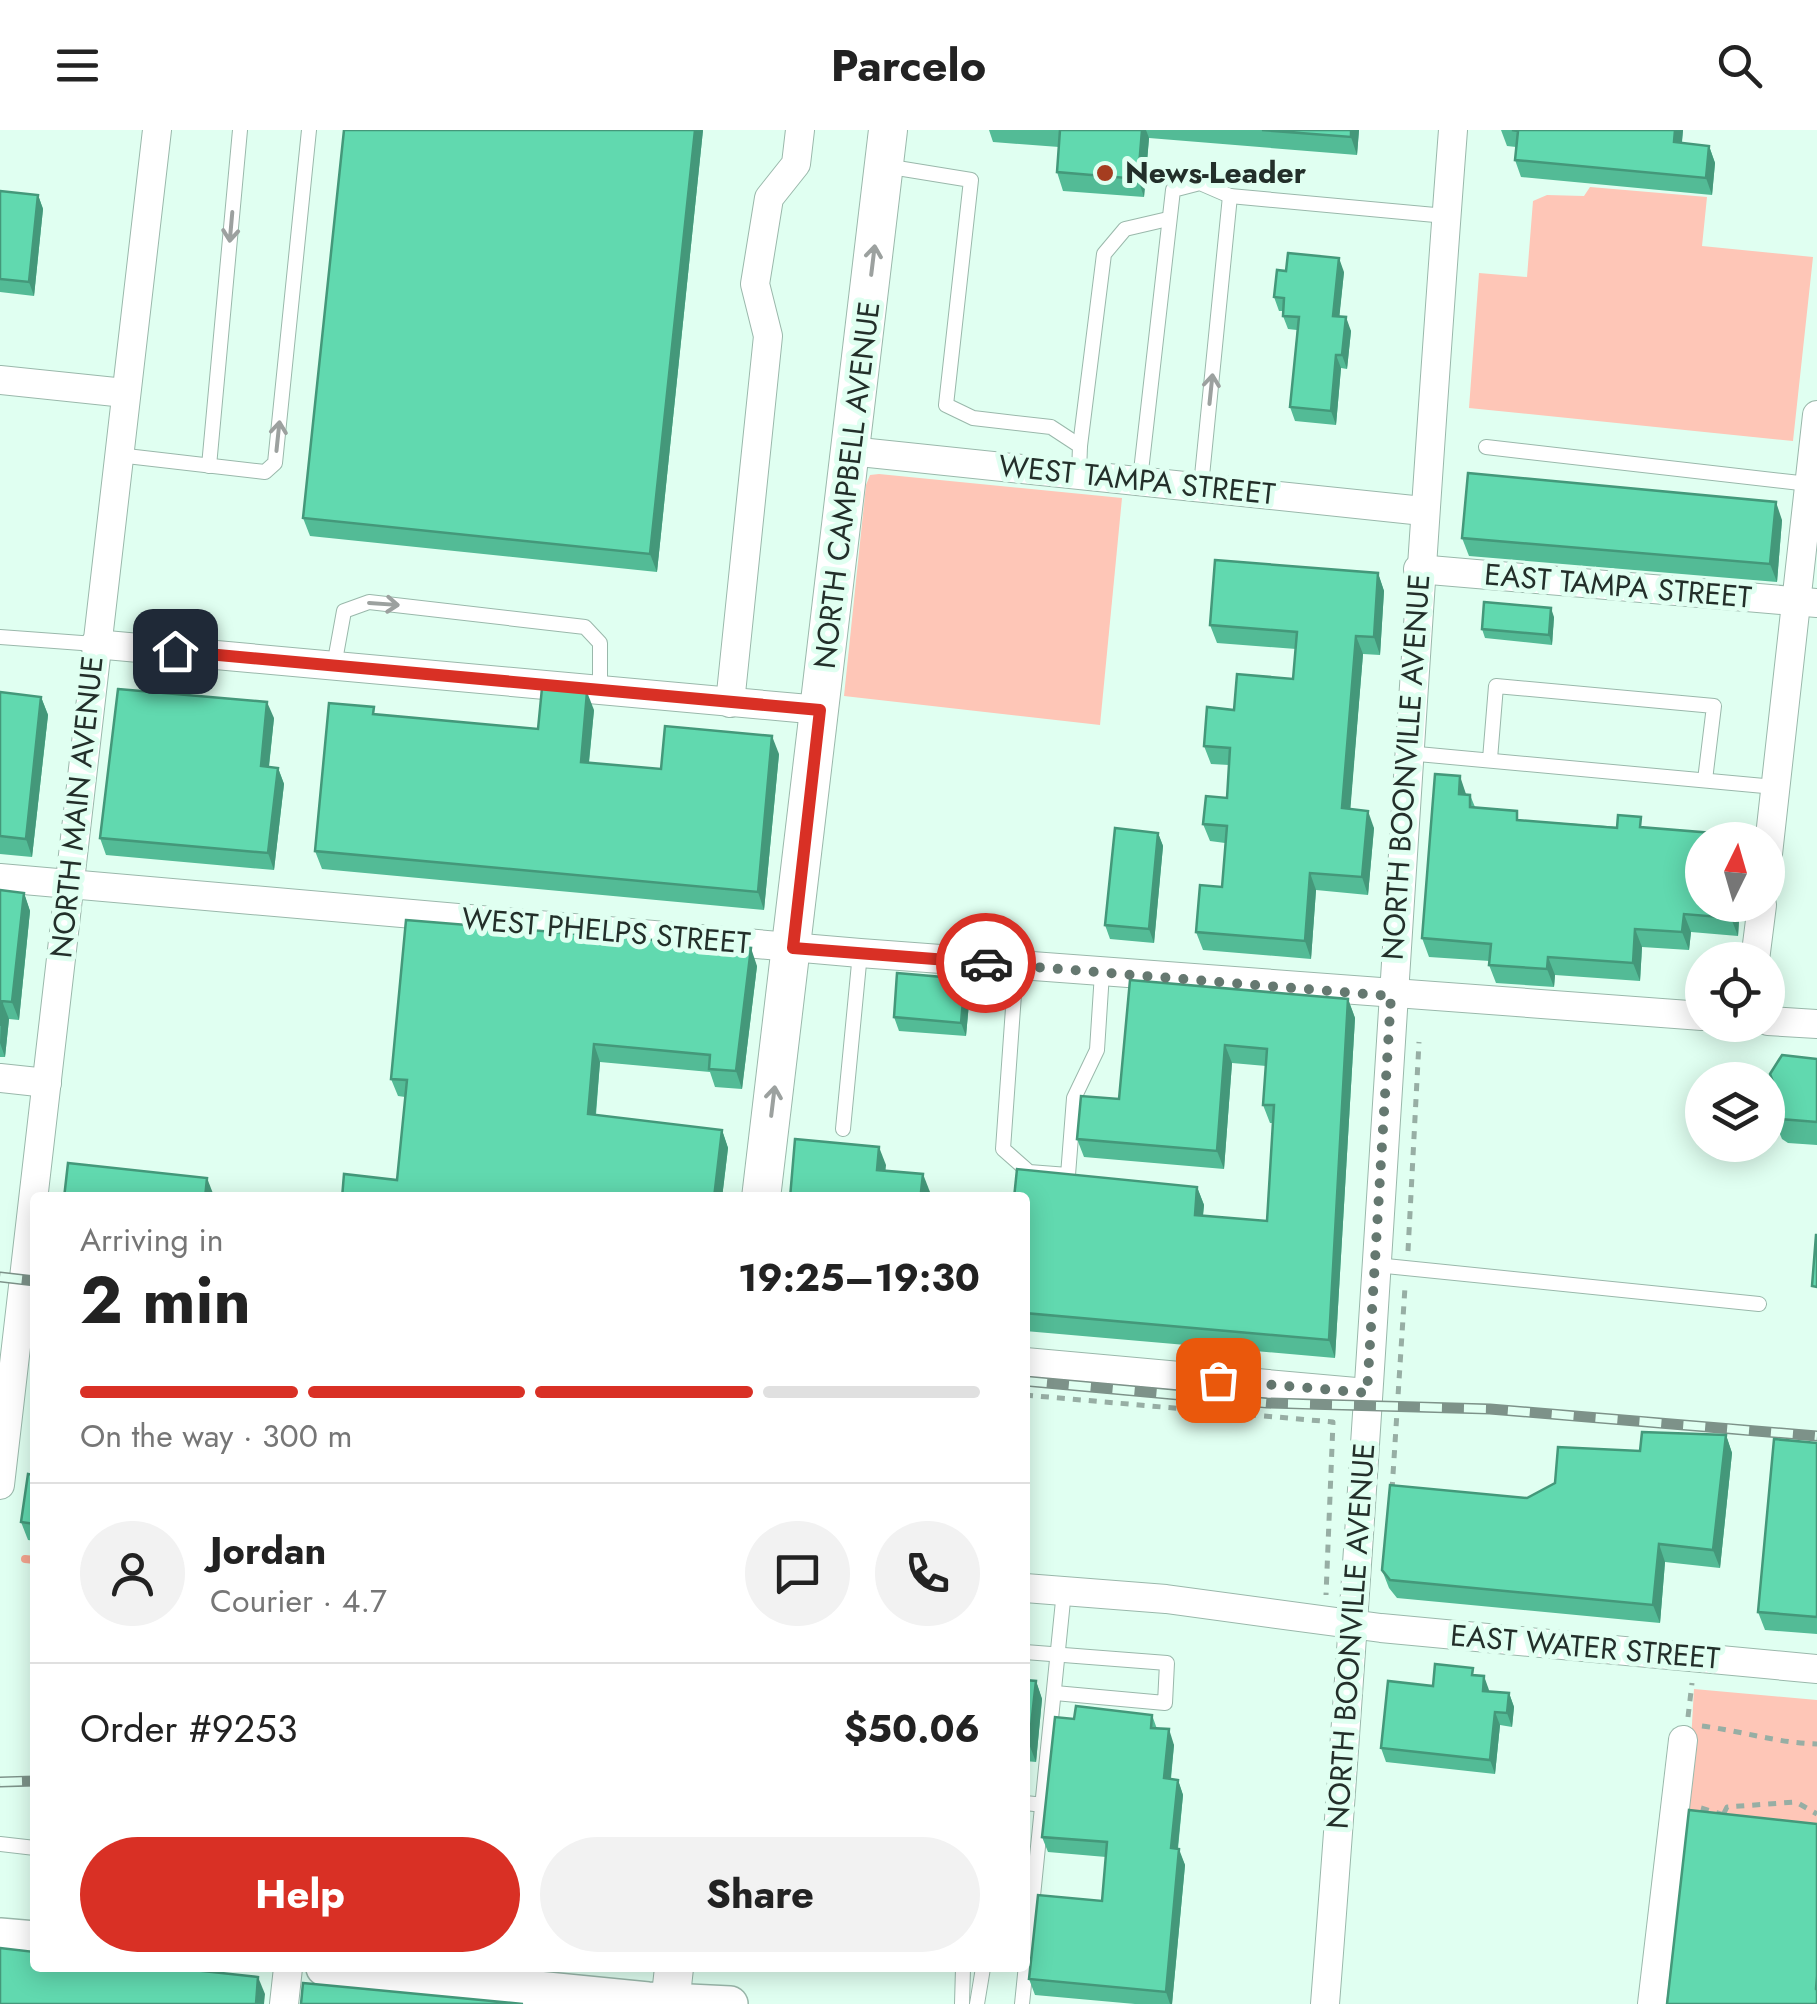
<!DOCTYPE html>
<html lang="en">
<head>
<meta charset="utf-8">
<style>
  body { margin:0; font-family:Jost,sans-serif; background:#f2f2f2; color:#222; height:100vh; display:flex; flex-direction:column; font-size:38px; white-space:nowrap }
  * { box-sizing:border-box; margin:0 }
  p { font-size:32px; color:#767676 }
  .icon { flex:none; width:55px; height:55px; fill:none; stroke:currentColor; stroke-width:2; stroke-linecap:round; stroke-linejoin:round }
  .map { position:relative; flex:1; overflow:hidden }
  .sheet { position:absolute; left:30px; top:1062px; width:1000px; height:780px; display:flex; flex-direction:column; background:#fff; border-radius:10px; box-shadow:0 5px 25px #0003 }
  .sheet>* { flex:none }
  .needle { width:65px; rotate:5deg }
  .buttons { position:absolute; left:1685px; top:692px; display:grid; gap:20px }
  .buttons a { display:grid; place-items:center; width:100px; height:100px; border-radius:50%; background:#fff; box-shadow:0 5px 25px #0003; font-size:50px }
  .pin { position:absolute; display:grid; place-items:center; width:85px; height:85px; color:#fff; margin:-42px; border-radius:20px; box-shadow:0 5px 15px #0006 }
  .courier { position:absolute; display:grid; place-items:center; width:100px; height:100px; margin:-50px; border:8px solid #d93025; border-radius:50%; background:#fff; color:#222; box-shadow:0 2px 12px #0007 }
  .head em { font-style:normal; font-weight:700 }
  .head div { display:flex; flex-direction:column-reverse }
  .head { display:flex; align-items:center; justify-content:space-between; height:170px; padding:0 50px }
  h1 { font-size:65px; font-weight:700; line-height:75px }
  .bar { display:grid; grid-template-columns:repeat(4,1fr); gap:15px 10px; align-content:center; height:120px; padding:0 50px }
  .bar i { height:12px; border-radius:8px; background:#e0e0e0 }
  .bar .selected { background:#d93025 }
  .bar p { grid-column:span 4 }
  .line { display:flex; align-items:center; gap:25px; padding:0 50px; border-top:2px solid #e0e0e0 }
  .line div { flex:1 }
  .round { display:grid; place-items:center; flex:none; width:105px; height:105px; border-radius:52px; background:#f2f2f2 }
  .action { display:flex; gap:20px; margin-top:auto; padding:20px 50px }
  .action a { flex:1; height:115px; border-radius:60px; background:#d93025; color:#fff; font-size:40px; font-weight:700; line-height:115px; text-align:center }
  .action a+a { background:#f2f2f2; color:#222 }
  header { display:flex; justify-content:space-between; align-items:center; height:130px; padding:0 50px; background:#fff; font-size:45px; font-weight:700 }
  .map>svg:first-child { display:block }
  .green { fill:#fec6b7 }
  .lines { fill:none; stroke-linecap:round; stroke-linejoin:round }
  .stream { stroke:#f6a690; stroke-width:8 }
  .service-casing { stroke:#9ab8ab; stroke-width:16 }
  .minor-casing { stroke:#9ab8ab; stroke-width:30 }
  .tertiary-casing { stroke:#9ab8ab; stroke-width:38 }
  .secondary-casing { stroke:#9ab8ab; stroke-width:40 }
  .path { stroke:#97aea4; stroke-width:5; stroke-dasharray:8 8; stroke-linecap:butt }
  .service { stroke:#fff; stroke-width:14 }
  .minor { stroke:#fff; stroke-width:28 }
  .tertiary { stroke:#fff; stroke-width:35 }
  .secondary { stroke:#fff; stroke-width:38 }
  .rail-casing { stroke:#7d9289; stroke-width:11 }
  .rail { stroke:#e0fff1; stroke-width:8; stroke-dasharray:22; stroke-linecap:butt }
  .wall { fill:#53bb96 }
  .shaded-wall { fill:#44987a }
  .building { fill:#61d9af; stroke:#44987a; stroke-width:2.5 }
  .oneway { stroke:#9ca19f }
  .done { stroke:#657870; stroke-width:10; stroke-dasharray:0 18 }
  .route { stroke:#d93025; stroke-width:12 }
  .poi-dot { fill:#a53d20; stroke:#e0fff1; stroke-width:4 }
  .labels { text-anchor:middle; stroke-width:10; stroke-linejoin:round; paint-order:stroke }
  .poi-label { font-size:30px; font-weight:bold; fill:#232f2a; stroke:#e0fff1; text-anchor:start }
  .street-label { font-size:30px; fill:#232f2a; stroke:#e0fff1 }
</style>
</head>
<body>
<header><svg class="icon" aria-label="menu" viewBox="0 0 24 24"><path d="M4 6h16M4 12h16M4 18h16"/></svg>Parcelo<svg class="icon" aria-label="search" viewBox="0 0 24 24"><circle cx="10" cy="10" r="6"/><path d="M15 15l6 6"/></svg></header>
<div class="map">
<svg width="1817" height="1874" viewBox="0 0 1817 1874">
  <rect width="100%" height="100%" fill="#e0fff1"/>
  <!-- green -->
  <g class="green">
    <polygon points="1590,57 1707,67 1702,116 1813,127 1793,311 1469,278 1479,143 1527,147 1533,71 1547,65 1584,66"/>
    <polygon points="879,344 1122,368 1100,595 844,566 866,355 870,345"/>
    <polygon points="1694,1559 1817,1570 1817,1706 1686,1698"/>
  </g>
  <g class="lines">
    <!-- stream -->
    <polyline class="stream" points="25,1429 35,1430"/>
    <!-- service casing -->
    <g class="service-casing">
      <g id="service">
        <polyline points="885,36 971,50 946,275 973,288 1051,297 1080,316 1079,343"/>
        <polyline points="1230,66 1446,86"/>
        <polyline points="1080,316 1104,124 1125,99 1168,89"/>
        <polyline points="1486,317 1809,354"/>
        <polyline points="118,325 265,342 275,333 309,0"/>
        <polyline points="209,336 240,0"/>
        <polyline points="1140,350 1173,60 1200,53 1230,66 1201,356"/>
        <polyline points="0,507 95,514"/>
        <polyline points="334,536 344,481 369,472 585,497 600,513 600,561"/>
        <polyline points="1407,623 1775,657"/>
        <polyline points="1490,629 1496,556 1714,576 1705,650"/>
        <polyline points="1016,836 1003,1019 1029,1042 1068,1045 1074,968 1097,920 1102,843"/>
        <polyline points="843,999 860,823"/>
        <polyline points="1376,1135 1759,1174"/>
        <polyline points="1025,1522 1167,1533 1165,1573 1055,1563"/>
        <polyline points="1025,1673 1044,1675"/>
        <polyline points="0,1714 35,1718"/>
        <polyline points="962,1874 963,1838"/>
        <polyline points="977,1874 983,1838"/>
        <polyline points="1022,1874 1064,1461"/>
      </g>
    </g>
    <!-- minor casing -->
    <g class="minor-casing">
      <g id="minor">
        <polyline points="0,250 125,263"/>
        <polyline points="850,321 1423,381"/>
        <polyline points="1418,439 1817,473"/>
        <polyline points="95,514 820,580"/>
        <polyline points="730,573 768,206 755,154 769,68 796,34 800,0"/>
        <polyline points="1768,724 1817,285"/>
        <polyline points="0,748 860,823 1702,886"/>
        <polyline points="1755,830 1762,775"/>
        <polyline points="1768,891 1817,894"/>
        <polyline points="0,948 47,953"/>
        <polyline points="1025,1232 1367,1263"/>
        <polyline points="0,1355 157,0"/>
        <polyline points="1025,1458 1166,1469 1381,1498 1817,1539"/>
        <polyline points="284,1874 288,1838"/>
        <path d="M 1325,1874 C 1374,1250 1405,624 1453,0"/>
        <polyline points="1652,1874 1683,1610"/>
      </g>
    </g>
    <!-- tertiary casing -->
    <g class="tertiary-casing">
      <g id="tertiary">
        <polyline points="0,1806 35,1809"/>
        <polyline points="324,1838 648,1870 730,1874"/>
      </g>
    </g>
    <!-- secondary casing -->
    <g class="secondary-casing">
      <g id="secondary">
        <polyline points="761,1068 888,0"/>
        <polyline points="670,1874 674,1838"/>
      </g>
    </g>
    <!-- path -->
    <g class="path">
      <polyline points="1408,1121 1419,912"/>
      <polyline points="1025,1265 1333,1292 1326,1465"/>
      <polyline points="1392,1360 1405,1157"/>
      <polyline points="1688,1587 1692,1553"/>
      <path d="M 1702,1596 C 1742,1601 1777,1613 1817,1614"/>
      <polyline points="1701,1678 1728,1686"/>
      <polyline points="1724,1683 1727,1677 1796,1672 1817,1684"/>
    </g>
    <!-- service -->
    <use href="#service" class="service"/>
    <!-- minor -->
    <use href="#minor" class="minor"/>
    <!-- tertiary -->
    <use href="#tertiary" class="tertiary"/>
    <!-- secondary -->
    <use href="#secondary" class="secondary"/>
    <!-- rail casing -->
    <g class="rail-casing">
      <g id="rail">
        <polyline points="0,1147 35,1151"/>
        <polyline points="1025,1251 1267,1273 1490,1279 1817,1306"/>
        <polyline points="0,1652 35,1651"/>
      </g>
    </g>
    <!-- rail -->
    <use href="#rail" class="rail"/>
  </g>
  <!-- wall -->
  <g class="wall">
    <polygon points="703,0 657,442 310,406 303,388"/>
    <polygon points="989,0 1359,0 1357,25 1149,8 1144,67 1063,61 1057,42 1059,17 993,12"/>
    <polygon points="1501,0 1683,0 1682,13 1709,16 1715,33 1712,65 1521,47 1515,30 1516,17 1507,16"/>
    <polygon points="0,61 38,65 43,79 34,166 0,162"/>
    <polygon points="1344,142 1339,187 1351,201 1347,239 1341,238 1336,295 1295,291 1290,277 1297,200 1288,199 1283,186 1283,181 1279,181 1274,167"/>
    <polygon points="1782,390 1777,452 1469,426 1462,408"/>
    <polygon points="1378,443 1384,461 1380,525 1363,524 1350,679 1374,698 1368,765 1316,760 1311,829 1203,820 1196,802 1222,757 1225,713 1210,711 1203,694 1227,668 1229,635 1211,634 1204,616 1234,580 1293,549 1296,519 1217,513 1210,495"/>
    <polygon points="1554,487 1552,515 1485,508 1482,499"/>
    <polygon points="0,562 41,567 48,585 32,727 0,724"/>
    <polygon points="594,580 589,633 661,639 779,624 764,780 322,739 315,721 377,585 538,599"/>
    <polygon points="274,588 269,637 278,638 284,654 274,740 106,725 100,708"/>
    <polygon points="1466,665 1470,665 1475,677 1521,690 1737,705 1739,710 1702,710 1740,775 1738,806 1691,802 1689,820 1642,817 1640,851 1555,845 1554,857 1496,853 1489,835 1490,831 1429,827 1422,808"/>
    <polygon points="1158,703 1163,716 1154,813 1110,809 1105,795"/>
    <polygon points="0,760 24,763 30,781 19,890 9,889 5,927 0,927"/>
    <polygon points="757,836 742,959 715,957 710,942 600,932 596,985 722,1000 728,1018 722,1068 342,1068 397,1050 405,967 398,966 391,949"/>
    <polygon points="965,849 970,862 966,906 899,901 894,887"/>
    <polygon points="1130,850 1348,869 1355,888 1335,1228 1025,1201 1025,1068 1197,1057 1204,1075 1203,1086 1267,1091 1273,993 1270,993 1263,975 1266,936 1232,933 1224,1039 1084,1027 1077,1009 1119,969"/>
    <polygon points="1817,929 1817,1015 1788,1013 1782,1009 1769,978"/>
    <polygon points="1726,1305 1732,1323 1720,1438 1665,1432 1660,1493 1397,1468 1389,1458 1382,1440 1527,1368 1640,1321"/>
    <polygon points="1817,1313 1817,1504 1765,1500 1758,1482"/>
    <polygon points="35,1345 35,1411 28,1410 21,1392"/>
    <polygon points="1476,1546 1489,1561 1509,1563 1514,1577 1512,1597 1500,1595 1495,1644 1386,1632 1381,1618 1433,1556"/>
    <polygon points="1025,1550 1036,1551 1042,1569 1036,1632 1025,1631"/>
    <polygon points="1152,1585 1157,1599 1174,1615 1171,1649 1178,1650 1183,1665 1178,1719 1185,1735 1172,1874 1135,1874 1035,1865 1029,1849 1102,1771 1106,1727 1048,1722 1042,1707 1074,1589"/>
  </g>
  <!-- shaded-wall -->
  <g class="shaded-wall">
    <polygon points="695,0 703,0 657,442 650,424"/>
    <polygon points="1142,0 1146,0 1149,8 1144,67 1138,49"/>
    <polygon points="1351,0 1359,0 1357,25 1351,7"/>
    <polygon points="1675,0 1683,0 1680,29 1674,12"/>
    <polygon points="1709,16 1715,33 1712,65 1706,48"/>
    <polygon points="38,65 43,79 34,166 29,152"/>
    <polygon points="1339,128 1344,142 1338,200 1333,186"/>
    <polygon points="1346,187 1351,201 1347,239 1342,225"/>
    <polygon points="1336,225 1341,238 1336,295 1331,281"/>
    <polygon points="1776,372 1782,390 1777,452 1770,434"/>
    <polygon points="1378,443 1384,461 1380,525 1374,507"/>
    <polygon points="1551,478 1554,487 1552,515 1549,505"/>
    <polygon points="1356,506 1363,524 1349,696 1342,678"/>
    <polygon points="587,562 594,580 587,650 581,632"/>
    <polygon points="41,567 48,585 32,727 26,709"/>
    <polygon points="267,572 274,588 267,653 261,636"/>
    <polygon points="772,606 779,624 764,780 758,762"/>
    <polygon points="278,638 284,654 274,740 268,723"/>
    <polygon points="1460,646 1466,664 1459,664"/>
    <polygon points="1368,681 1374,698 1368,765 1362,747"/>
    <polygon points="1158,703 1163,716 1154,813 1149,799"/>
    <polygon points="1310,743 1316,760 1311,829 1305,811"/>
    <polygon points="24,763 30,781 19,890 12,872"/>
    <polygon points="1732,775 1740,775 1738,806 1731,788"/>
    <polygon points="1684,784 1691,802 1689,820 1682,802"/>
    <polygon points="1635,799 1642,817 1640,851 1633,833"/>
    <polygon points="751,818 757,836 742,959 736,941"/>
    <polygon points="1548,827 1555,845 1554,857 1547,839"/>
    <polygon points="965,849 970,862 966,906 961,893"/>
    <polygon points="1348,869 1355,888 1335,1228 1329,1210"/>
    <polygon points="2,871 9,889 5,927 0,913"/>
    <polygon points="594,914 600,932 594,1002 588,984"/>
    <polygon points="1225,915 1232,933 1224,1039 1217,1021"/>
    <polygon points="722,1000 728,1018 722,1068 714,1068"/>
    <polygon points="879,1017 886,1035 884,1058 877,1040"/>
    <polygon points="923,1044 930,1062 929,1068 921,1062"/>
    <polygon points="207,1048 214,1066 214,1068 205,1068"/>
    <polygon points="1197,1057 1204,1075 1201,1103 1195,1085"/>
    <polygon points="1726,1305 1732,1323 1720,1438 1713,1420"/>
    <polygon points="1659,1414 1665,1432 1660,1493 1653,1475"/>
    <polygon points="1484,1546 1489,1560 1488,1574 1483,1561"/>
    <polygon points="1036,1551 1042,1569 1036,1632 1029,1614"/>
    <polygon points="1509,1563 1514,1577 1512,1597 1507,1583"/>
    <polygon points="1495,1582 1500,1595 1495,1644 1490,1630"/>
    <polygon points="1169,1599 1174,1615 1169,1664 1164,1648"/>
    <polygon points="1178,1650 1183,1665 1176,1734 1171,1718"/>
    <polygon points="1179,1719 1185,1735 1172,1874 1170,1874 1166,1862"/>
    <polygon points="258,1847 265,1864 264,1874 256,1874"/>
  </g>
  <!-- building -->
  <g class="building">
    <polygon points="344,0 695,0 650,424 303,388"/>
    <polygon points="1060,0 1142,0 1138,49 1057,42"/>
    <polygon points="1262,0 1351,0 1351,7"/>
    <polygon points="1512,0 1675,0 1674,12 1709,16 1706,48 1515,30 1518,1"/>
    <polygon points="0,61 38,65 29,152 0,149"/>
    <polygon points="1288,123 1339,128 1333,186 1346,187 1342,225 1336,225 1331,281 1290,277 1299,187 1283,186 1284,168 1274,167 1277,140 1286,141"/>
    <polygon points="1468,343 1776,372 1770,434 1462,408"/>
    <polygon points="1215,430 1378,443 1374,507 1356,506 1342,678 1368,681 1362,747 1310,743 1305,811 1196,802 1200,755 1222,757 1227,696 1203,694 1206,666 1227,668 1230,618 1204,616 1207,577 1234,580 1237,544 1293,549 1297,502 1210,495"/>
    <polygon points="1484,472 1551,478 1549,505 1482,499"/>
    <polygon points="542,558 587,562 581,632 661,639 665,596 772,606 758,762 315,721 329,573 374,577 373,584 538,599"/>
    <polygon points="118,559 267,572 261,636 278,638 268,723 100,708"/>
    <polygon points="0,562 41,567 26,709 0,706"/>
    <polygon points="1435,644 1460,646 1459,664 1470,665 1470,677 1517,681 1517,690 1617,698 1618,685 1641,687 1640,697 1737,705 1737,710 1702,710 1702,775 1732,775 1731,788 1684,784 1682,802 1635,799 1633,833 1548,827 1547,839 1489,835 1491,814 1422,808"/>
    <polygon points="1115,698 1158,703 1149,799 1105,795"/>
    <polygon points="0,760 24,763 12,872 2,871 0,896"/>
    <polygon points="406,790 751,818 736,941 709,939 710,925 594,914 588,984 722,1000 714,1068 342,1068 344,1044 397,1050 407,950 391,949"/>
    <polygon points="897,843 965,849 961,893 894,887"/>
    <polygon points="1130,850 1348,869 1329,1210 1025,1183 1025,1068 1014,1068 1017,1039 1197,1057 1195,1085 1267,1091 1274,975 1263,975 1267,919 1225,915 1217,1021 1077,1009 1081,966 1119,969"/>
    <polygon points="1782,925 1817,929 1817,992 1780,989 1773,985 1769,978 1776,960 1770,944"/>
    <polygon points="795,1009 879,1017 877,1040 923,1044 921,1062 933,1064 933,1068 790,1068"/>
    <polygon points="68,1033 207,1048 205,1068 64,1068"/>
    <polygon points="1816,1105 1817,1105 1817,1157 1812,1156"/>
    <polygon points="1642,1302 1726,1305 1713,1420 1659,1414 1653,1475 1390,1450 1382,1440 1390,1355 1527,1368 1555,1353 1558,1317 1640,1321"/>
    <polygon points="1774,1309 1817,1313 1817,1487 1758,1482"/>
    <polygon points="28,1344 35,1345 35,1394 21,1392"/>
    <polygon points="1435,1534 1473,1538 1472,1545 1484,1546 1483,1561 1509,1563 1507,1583 1495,1582 1490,1630 1381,1618 1388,1551 1433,1556"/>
    <polygon points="1025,1550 1036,1551 1029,1614 1025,1613"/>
    <polygon points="1076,1576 1152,1585 1151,1598 1169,1599 1164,1648 1178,1650 1171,1718 1179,1719 1166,1862 1029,1849 1038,1765 1102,1771 1107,1712 1042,1707 1055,1587 1074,1589"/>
    <polygon points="1689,1680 1817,1694 1817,1846 1816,1859 1817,1860 1817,1874 1667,1874"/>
    <polygon points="0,1818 35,1822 35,1838 175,1838 258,1847 256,1874 0,1874"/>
    <polygon points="303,1853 523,1874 301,1874"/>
  </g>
  <!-- one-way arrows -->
  <defs><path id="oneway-shaft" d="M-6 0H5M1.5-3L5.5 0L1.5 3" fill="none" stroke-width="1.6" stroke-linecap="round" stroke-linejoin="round" transform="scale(2.5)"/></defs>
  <g class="oneway">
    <use href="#oneway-shaft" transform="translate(231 97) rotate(95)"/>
    <use href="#oneway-shaft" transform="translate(873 130) rotate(-83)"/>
    <use href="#oneway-shaft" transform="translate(1211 259) rotate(-84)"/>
    <use href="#oneway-shaft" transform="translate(278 306) rotate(-84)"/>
    <use href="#oneway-shaft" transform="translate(384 474) rotate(4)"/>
    <use href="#oneway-shaft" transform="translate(773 971) rotate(-83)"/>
  </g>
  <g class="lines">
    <!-- done -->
    <polyline class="done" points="986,833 1391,866 1367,1263 1218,1250"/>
    <!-- route -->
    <polyline class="route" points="175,521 820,580 793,818 986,833"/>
  </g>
  <!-- markers -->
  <circle class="poi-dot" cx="1105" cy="43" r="10"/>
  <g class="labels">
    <!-- poi labels -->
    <g class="poi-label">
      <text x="1125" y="53">News-Leader</text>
    </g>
    <!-- street labels -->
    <g class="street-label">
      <text transform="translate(1137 350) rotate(6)" y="10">WEST TAMPA STREET</text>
      <text transform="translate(847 355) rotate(-83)" y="10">NORTH CAMPBELL AVENUE</text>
      <text transform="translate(1618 456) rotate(5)" y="10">EAST TAMPA STREET</text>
      <text transform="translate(1406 637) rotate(-86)" y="10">NORTH BOONVILLE AVENUE</text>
      <text transform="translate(77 677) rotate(-84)" y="10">NORTH MAIN AVENUE</text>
      <text transform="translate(606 801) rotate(5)" y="10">WEST PHELPS STREET</text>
      <text transform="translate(1351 1506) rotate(-86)" y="10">NORTH BOONVILLE AVENUE</text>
      <text transform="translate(1585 1517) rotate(5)" y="10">EAST WATER STREET</text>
    </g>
  </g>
</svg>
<div class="buttons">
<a><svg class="needle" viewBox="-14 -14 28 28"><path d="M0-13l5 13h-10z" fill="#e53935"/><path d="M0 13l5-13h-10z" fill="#767676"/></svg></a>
<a><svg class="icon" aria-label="locate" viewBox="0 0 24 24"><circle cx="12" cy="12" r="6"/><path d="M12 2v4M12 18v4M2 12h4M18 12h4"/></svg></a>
<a><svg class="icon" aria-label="layers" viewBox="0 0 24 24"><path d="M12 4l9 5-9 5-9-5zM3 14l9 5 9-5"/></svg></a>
</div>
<div class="pin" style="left:1218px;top:1250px;background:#ea580c"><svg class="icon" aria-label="bag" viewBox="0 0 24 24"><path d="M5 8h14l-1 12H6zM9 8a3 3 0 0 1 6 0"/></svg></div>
<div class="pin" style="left:175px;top:521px;background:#1f2937"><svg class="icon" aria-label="home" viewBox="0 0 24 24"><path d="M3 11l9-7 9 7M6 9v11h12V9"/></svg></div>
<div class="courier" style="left:986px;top:833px"><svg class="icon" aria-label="car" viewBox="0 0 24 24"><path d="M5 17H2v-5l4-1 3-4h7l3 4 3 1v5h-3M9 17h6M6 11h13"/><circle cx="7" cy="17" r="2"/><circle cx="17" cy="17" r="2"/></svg></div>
<section class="sheet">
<div class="head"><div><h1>2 min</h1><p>Arriving in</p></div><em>19:25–19:30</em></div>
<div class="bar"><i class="selected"></i><i class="selected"></i><i class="selected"></i><i></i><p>On the way · 300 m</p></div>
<div class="line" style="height:180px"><a class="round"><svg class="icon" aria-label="person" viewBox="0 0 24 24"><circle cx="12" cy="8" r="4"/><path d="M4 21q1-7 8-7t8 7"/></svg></a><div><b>Jordan</b><p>Courier · 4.7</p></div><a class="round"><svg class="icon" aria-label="chat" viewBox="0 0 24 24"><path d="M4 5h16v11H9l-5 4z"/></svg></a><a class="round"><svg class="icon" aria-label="phone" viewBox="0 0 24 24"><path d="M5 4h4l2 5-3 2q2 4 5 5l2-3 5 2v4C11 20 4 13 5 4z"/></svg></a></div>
<div class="line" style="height:130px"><div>Order #9253</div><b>$50.06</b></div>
<div class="action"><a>Help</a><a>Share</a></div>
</section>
</div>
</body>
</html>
